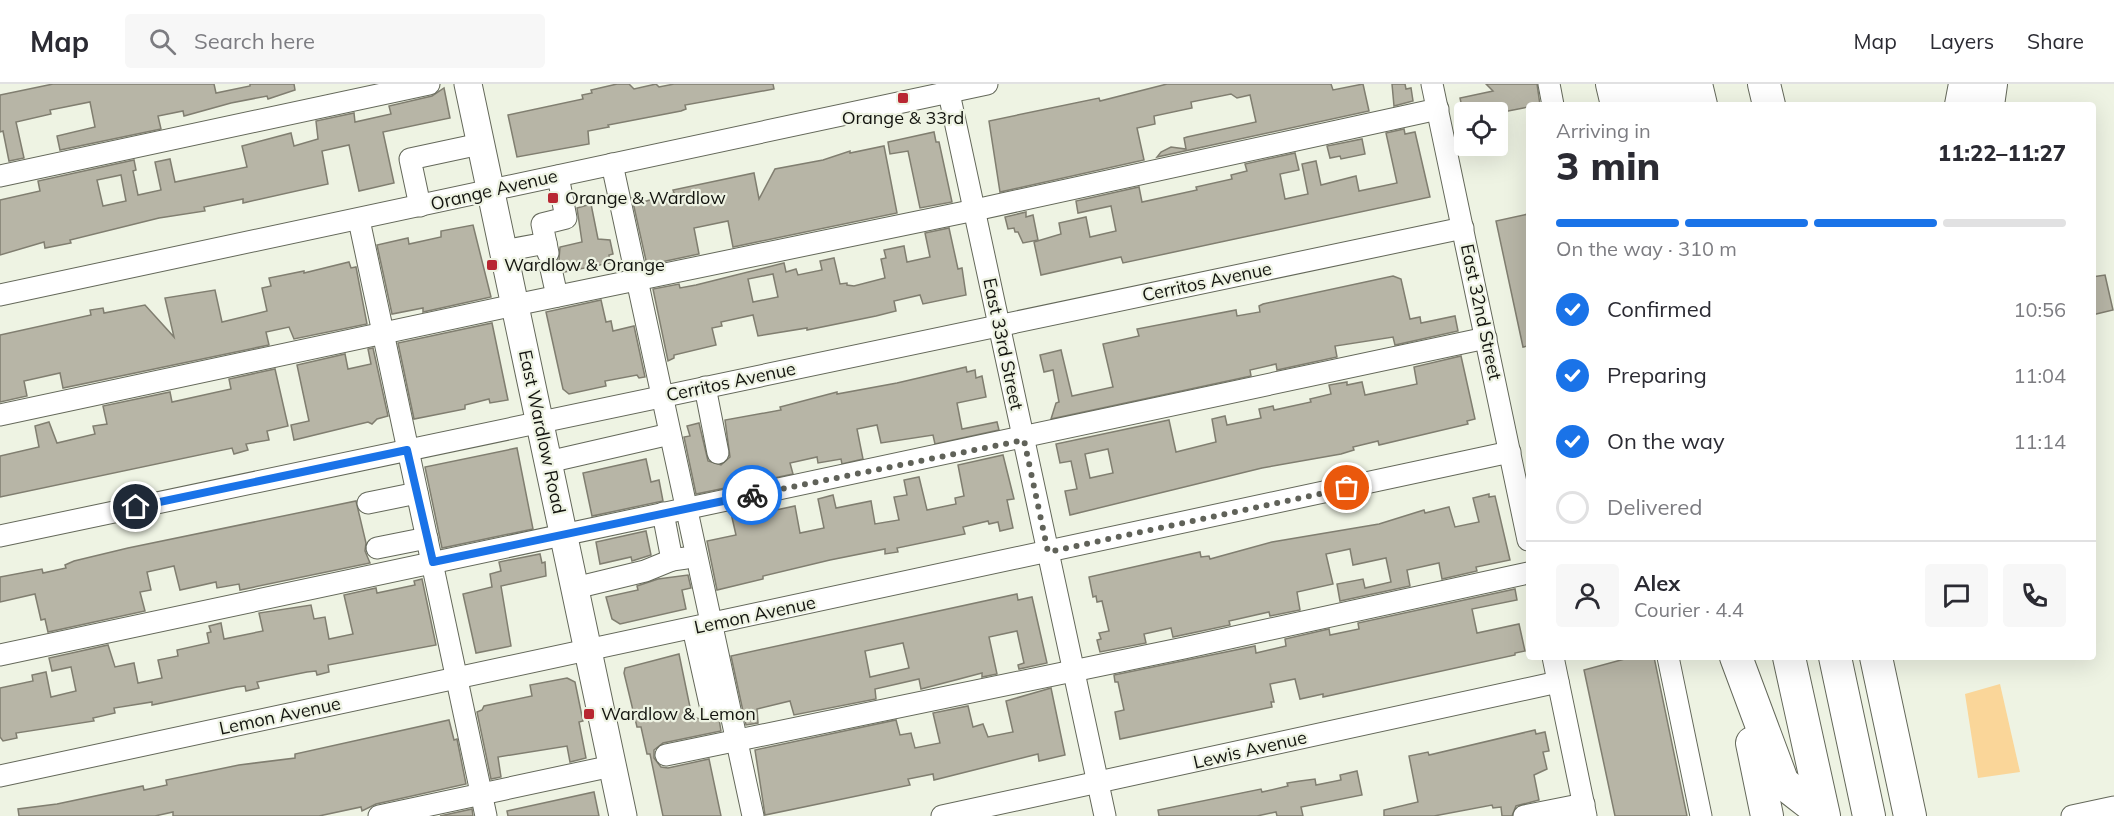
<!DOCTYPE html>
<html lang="en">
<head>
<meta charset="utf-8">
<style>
  body { margin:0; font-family:Mulish,sans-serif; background:#f7f7f7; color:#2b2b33; height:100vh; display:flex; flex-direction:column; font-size:22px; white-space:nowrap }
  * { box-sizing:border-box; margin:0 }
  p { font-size:20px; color:#7c7c81 }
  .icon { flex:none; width:33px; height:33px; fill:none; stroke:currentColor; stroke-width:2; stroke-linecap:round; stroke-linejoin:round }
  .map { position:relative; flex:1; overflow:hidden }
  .panel { position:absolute; left:1526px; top:18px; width:570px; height:558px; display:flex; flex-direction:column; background:#fff; border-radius:6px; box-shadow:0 6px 24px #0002 }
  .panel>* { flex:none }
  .fabs { position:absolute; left:1454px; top:18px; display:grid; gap:12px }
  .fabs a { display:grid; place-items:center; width:54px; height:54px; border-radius:6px; background:#fff; box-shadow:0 6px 24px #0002; font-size:30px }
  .pin { position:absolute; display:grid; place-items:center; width:51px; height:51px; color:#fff; margin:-26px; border:3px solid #fff; border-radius:50%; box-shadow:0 2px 6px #0007 }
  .courier { position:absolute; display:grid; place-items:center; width:60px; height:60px; margin:-30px; border:4px solid #1a73e8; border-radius:50%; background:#fff; color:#222; box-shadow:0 2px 8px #0007 }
  .headline em { font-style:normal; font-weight:800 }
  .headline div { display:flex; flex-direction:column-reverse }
  .headline { display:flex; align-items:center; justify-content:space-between; height:102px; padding:0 30px }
  h1 { font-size:39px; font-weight:800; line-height:45px }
  .bar { display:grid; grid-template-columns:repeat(4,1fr); gap:9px 6px; align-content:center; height:72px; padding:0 30px }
  .bar i { height:8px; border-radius:4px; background:#e1e1e2 }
  .bar .selected { background:#1a73e8 }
  .bar p { grid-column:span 4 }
  .line { display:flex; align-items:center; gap:15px; padding:0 30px; border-top:2px solid #e1e1e2 }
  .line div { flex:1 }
  .round { display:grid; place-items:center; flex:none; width:63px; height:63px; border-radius:6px; background:#f7f7f7 }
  ol { padding:0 30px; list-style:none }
  li { display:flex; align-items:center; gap:18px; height:66px }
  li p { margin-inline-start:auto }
  li .icon { padding:6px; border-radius:50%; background:#1a73e8; color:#fff; stroke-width:4 }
  li:last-child { color:#7c7c81 }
  li i { width:33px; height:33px; border:3px solid #e1e1e2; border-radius:50% }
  header { display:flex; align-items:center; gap:36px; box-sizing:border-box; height:84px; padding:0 30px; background:#fff; border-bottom:2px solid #e1e1e2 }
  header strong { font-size:28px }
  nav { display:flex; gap:33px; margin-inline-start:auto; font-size:21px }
  .search { width:420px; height:54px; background:#f7f7f7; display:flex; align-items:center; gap:15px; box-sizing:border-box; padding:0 21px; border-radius:6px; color:#7c7c81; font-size:22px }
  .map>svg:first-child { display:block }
  .green { fill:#fad699 }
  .building { fill:#b7b5a6; stroke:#807e70; stroke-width:1.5; fill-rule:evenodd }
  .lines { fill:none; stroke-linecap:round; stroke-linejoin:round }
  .minor-casing { stroke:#64685a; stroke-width:23 }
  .major-casing { stroke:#64685a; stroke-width:29 }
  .highway-casing { stroke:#64685a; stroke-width:34 }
  .minor { stroke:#fff; stroke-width:21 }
  .major { stroke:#fff; stroke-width:27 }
  .highway { stroke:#fff; stroke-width:32 }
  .done { stroke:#606259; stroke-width:6; stroke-dasharray:0 10.8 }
  .route { stroke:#1a73e8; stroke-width:8 }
  .poi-dot { fill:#b82732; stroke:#eef3e3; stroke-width:2 }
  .labels { text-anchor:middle; stroke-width:4.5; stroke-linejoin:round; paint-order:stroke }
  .poi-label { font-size:18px; fill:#13140f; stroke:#eef3e3; text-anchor:start }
  .street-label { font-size:18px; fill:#13140f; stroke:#eef3e3 }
</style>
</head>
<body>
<header>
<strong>Map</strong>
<div class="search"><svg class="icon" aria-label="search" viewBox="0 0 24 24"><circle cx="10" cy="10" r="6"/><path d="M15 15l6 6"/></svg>Search here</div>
<nav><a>Map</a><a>Layers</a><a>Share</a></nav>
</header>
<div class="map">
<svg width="2114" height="732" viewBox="0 0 2114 732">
  <rect width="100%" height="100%" fill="#eef3e3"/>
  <!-- green -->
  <polygon class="green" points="2000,600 2020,688 1978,694 1965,610"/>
  <!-- building -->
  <g class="building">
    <polygon points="53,0 214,0 216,9 250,2 250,0 294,0 295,6 268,15 267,12 231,19 184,32 183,27 158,32 161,45 60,66 57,52 95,43 90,18 50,26 51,30 16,38 24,74 9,77 3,47 0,48 0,11"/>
    <polygon points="617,0 629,0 634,5 656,0 659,3 674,0 773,0 774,5 685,21 686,25 681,27 608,41 609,43 588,47 589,60 517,73 508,31 583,15 582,11 592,9 591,6"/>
    <polygon points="1167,0 1331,0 1333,6 1363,0 1369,27 1157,73 1161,68 1171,63 1186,65 1184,54 1187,53 1256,38 1250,11 1237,14 1231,10 1191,18 1192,24 1154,32 1155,40 1137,44 1144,76 1000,108 989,37 1099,14 1100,17"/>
    <polygon points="1392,0 1405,0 1406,5 1411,4 1413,17 1394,22"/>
    <polygon points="1486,0 1537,0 1540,21 1528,21 1528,23 1503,28 1463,28 1460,14 1493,7"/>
    <path d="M 444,4 L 450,34 L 383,48 L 394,99 L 359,107 L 349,61 L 322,67 L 328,100 L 243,119 L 243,115 L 204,123 L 205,127 L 159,134 L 70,156 L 71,159 L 45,164 L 44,158 L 0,171 L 0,116 L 40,107 L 38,97 L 134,76 L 136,86 L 133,87 L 138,111 L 161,106 L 155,78 L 170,75 L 175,98 L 247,83 L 242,62 L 291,49 L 294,62 L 318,55 L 316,37 L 354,29 L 355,38 L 391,30 L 389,22 L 432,12 ZM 121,91 L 126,117 L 103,122 L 97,96 Z"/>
    <polygon points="1404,45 1405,50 1415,48 1430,113 1123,179 1121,173 1041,191 1034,158 1061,150 1059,139 1086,133 1090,153 1116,147 1111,122 1078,129 1076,117 1139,103 1142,118 1197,106 1196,103 1232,95 1231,91 1247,87 1245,80 1295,69 1299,86 1280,90 1285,115 1308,110 1302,80 1316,77 1321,101 1356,92 1359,107 1397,99 1386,49"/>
    <polygon points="934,48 936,58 939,58 952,118 920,124 908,67 890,70 888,58"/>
    <polygon points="1362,55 1365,70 1341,75 1340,72 1330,74 1327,62"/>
    <polygon points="884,62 897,129 733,163 728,137 694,144 699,170 647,181 632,114 642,112 643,118 674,109 673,106 754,89 759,115 775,85 823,76 850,67 850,69"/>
    <polygon points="591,120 598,155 610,156 613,170 609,171 610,179 565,188 559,175 560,163 582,158 577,124"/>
    <polygon points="1026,128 1026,133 1033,131 1038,156 1023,159 1018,148 1015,148 1014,144 1008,145 1005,133"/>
    <polygon points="1528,130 1528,262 1523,263 1496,137"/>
    <polygon points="473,141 491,213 423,228 423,224 392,230 377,161 408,154 409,160 441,153 441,147"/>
    <path d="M 949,144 L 958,185 L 962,184 L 966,211 L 923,220 L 920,211 L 894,217 L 896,227 L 876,232 L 807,246 L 807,244 L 758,252 L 753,231 L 721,238 L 722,242 L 712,244 L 716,261 L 674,271 L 674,274 L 668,277 L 653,205 L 679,200 L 680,204 L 696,201 L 784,179 L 786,188 L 796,185 L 798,191 L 822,186 L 820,177 L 834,174 L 840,200 L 847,199 L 847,201 L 854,202 L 885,194 L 881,175 L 886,174 L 884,166 L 904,162 L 907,178 L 930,173 L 925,149 ZM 773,190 L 778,213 L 753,218 L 748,195 Z"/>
    <polygon points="349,178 351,184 356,183 367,240 294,255 289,243 266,248 269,261 63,304 60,289 24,297 27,312 0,318 0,251 91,231 90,226 103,224 104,229 145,221 174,253 165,214 215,206 222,238 267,227 262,204 271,202 269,194 304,187 304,189"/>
    <polygon points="2105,191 2113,226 2092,231 2092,193"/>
    <polygon points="1393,192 1401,195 1410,235 1420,233 1421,239 1455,232 1458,247 1395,261 1393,253 1335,262 1337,273 1277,286 1276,280 1250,286 1251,292 1051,335 1056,319 1059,318 1053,286 1044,288 1040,271 1061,266 1072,312 1113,303 1103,260 1139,252 1137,245 1236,226 1237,232 1260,228 1259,222 1263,220"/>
    <polygon points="601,216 606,238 611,237 613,247 634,242 645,293 639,294 637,291 605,297 606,302 569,310 563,305 546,228"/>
    <polygon points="492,239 508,316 490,319 489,315 465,321 465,325 414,335 398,259"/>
    <polygon points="373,264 388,332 377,335 372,340 368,338 294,356 291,341 309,337 297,281 345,270 348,285 371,280 368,265"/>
    <path d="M 1461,272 L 1475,335 L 1467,337 L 1468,340 L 1379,361 L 1378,357 L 1353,363 L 1354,366 L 1341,370 L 1262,384 L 1070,431 L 1065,407 L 1077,405 L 1071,377 L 1060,379 L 1056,360 L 1169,336 L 1176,368 L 1216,358 L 1212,335 L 1225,332 L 1227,341 L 1261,334 L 1259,325 L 1273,322 L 1274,326 L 1311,318 L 1310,315 L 1331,310 L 1329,301 L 1347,298 L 1347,301 L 1362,298 L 1365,311 L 1417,300 L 1414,283 ZM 1108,365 L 1113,389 L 1090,394 L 1085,370 Z"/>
    <polygon points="966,283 967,288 975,286 976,294 982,292 986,313 957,319 962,345 997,338 999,346 935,360 933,351 881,359 877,341 857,345 863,375 842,380 841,375 818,379 817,373 790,379 793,390 696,410 684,353 690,352 687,342 699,339 708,377 721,381 730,373 725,336 781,326 780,323 837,308 837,310 897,299"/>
    <polygon points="275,285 288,342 267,347 269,356 246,360 248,366 234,370 232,364 0,413 0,372 39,363 35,342 49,338 57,359 95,350 93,342 107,340 103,322 170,308 172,318 231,305 229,295"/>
    <polygon points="517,364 533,445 442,464 425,383"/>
    <polygon points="1003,371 1014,415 1007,416 1013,444 1000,447 998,438 989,440 988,437 963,443 965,450 897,464 898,468 885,470 885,465 830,476 763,492 763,495 717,506 707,457 736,451 731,429 761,423 762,429 795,422 800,449 824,444 818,415 833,411 836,424 871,417 875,440 899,436 894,413 907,411 904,396 919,393 927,426 956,420 955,414 964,412 958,381"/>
    <polygon points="646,375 651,398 659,396 663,417 592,432 583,389"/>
    <polygon points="1489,410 1489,413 1495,412 1510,476 1476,483 1477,487 1442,495 1439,479 1407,486 1410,502 1340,517 1337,500 1363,495 1365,504 1391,498 1386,474 1353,481 1350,465 1326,470 1333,500 1297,508 1300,526 1270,532 1269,528 1229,537 1230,541 1173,553 1171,544 1144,550 1146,559 1100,568 1097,556 1101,555 1099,549 1109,547 1102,517 1097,518 1096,512 1093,513 1089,493 1200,468 1201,473 1209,472 1210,475 1272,458 1379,440 1424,426 1425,429 1449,423 1455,443 1479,438 1473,414"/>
    <polygon points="356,417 366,459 365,467 370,479 240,506 239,500 217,504 216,498 180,506 174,482 147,488 151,506 140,508 145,527 48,548 45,535 41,536 35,510 0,518 0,493 42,485 43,489 66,484 65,481 74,477 128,464"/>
    <polygon points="646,447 651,471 632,477 631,473 600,480 596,458"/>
    <polygon points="540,470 542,479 545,478 546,492 501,502 511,562 476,569 463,510 492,503 490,490 501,487 499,478"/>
    <polygon points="688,491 691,504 682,506 686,525 620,540 612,535 606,513 638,506 637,502 658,495"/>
    <polygon points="422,495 436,561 328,581 329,588 317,591 316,587 307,588 257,598 259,604 246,607 245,602 237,603 152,621 152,618 114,624 115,629 93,634 94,637 16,649 17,654 3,657 0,653 0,604 33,597 32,591 46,588 51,613 76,607 71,583 52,587 49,574 108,561 115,583 134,579 138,599 162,594 158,576 178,572 177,566 209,559 207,549 211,548 209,542 221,539 224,555 263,547 259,529 311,521 314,535 325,533 329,555 353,550 344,511 376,504 377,509 415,501 414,497"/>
    <polygon points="1515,505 1517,516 1472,525 1477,549 1519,540 1525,567 1515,569 1515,571 1323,613 1323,610 1300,615 1295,595 1270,600 1274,618 1271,618 1272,623 1120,655 1115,628 1124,626 1118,598 1115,598 1114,591 1255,562 1256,569 1286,562 1285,555 1329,545 1330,551 1359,545 1358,539"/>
    <path d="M 1017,510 L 1018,516 L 1032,513 L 1047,579 L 1019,585 L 1018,581 L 1024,579 L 1017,547 L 989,553 L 997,590 L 982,593 L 982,589 L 921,605 L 919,595 L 875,605 L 876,615 L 794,631 L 790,617 L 757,625 L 758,639 L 746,641 L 731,572 ZM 903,559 L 909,584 L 870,593 L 865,567 Z"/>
    <polygon points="679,570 692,633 708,637 719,635 721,647 663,659 654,666 654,674 661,683 668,684 709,675 721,732 663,732 650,670 647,670 641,643 637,643 624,589 625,584"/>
    <polygon points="1632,573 1654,573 1687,732 1615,732 1584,586"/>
    <polygon points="567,594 575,598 583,637 579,638 586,674 570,678 567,662 498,673 501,693 491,695 477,628 482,626 484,622 532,612 530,601"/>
    <polygon points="1051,604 1065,671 1039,677 1038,670 934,696 933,690 908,695 910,701 765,731 755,666 896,636 900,651 911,649 915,664 940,659 933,629 968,622 973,643 983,640 988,653 1013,648 1006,617"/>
    <polygon points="449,636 454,656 457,655 466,700 376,720 362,727 361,723 319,732 173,732 173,728 155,732 19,732 18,725 57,720 143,702 144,706 167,701 166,696 239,681 295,674 295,670"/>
    <polygon points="1535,646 1536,650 1545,648 1549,667 1543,668 1547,685 1534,691 1539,716 1516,722 1512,732 1502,732 1501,723 1493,724 1492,721 1434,732 1384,732 1384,726 1418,718 1409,672 1428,668 1429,671"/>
    <polygon points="1357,687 1362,711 1301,723 1303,732 1277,732 1276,728 1257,732 1159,732 1158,726 1261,705 1262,708 1288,702 1287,699 1300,697 1315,695 1316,701 1341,696 1340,691"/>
    <polygon points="594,708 599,732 508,732 507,727"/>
    <polygon points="472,725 473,732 440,732"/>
  </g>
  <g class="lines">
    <!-- minor casing -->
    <g class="minor-casing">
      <g id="minor">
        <polyline points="947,0 1105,732"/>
        <polyline points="1432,0 1528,456"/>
        <polyline points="1549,0 1553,21"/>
        <polyline points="612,80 753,732"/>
        <polyline points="0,92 429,0"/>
        <polyline points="420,122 410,75 480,60"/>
        <polyline points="359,136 486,732"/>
        <polyline points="503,167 546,159"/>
        <polyline points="548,169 542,140 566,134 558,92"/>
        <polyline points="551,185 557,212"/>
        <polyline points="0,211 987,0"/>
        <polyline points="705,303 718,369"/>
        <polyline points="0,331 515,221 975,126 1438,25"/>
        <polyline points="548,378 670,350"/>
        <polyline points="368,419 417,409"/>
        <polyline points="663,429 672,476 686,474"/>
        <polyline points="0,452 1463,144"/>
        <polyline points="377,464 427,454"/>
        <polyline points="575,504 645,487 672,476"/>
        <polyline points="693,544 711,625"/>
        <path d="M 0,571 C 495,465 991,363 1486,254"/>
        <polyline points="1553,573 1586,732"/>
        <polyline points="1668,573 1701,732"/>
        <polyline points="666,671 1184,564 1528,489"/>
        <polyline points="0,692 1510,368"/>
        <polyline points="379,732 612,682"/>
        <polyline points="942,732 1558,598"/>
        <polyline points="1524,732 1584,720"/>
        <polyline points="2072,732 2114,723"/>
      </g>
    </g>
    <!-- major casing -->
    <g class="major-casing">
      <polyline id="major" points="468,0 623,732"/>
    </g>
    <!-- highway casing -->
    <g class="highway-casing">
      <g id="highway">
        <polyline points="1612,0 1617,21"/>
        <polyline points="1637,0 1640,21"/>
        <polyline points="1666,0 1670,21"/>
        <polyline points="1696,0 1701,21"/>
        <polyline points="1764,0 1769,21"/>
        <polyline points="1961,21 1965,0"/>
        <polyline points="1988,21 1991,0"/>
        <polyline points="1736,573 1783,699 1823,730"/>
        <polyline points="1789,573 1824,732"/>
        <polyline points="1835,573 1869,732"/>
        <polyline points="1876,573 1910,732"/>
        <polyline points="1752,659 1767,732"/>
      </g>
    </g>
    <!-- minor -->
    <use href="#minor" class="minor"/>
    <!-- major -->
    <use href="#major" class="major"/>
    <!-- highway -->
    <use href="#highway" class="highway"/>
  </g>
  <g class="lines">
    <!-- done -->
    <polyline class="done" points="752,411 1024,356 1048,468 1347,404"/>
    <!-- route -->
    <polyline class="route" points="136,423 407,366 433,478 752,411"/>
  </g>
  <!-- markers -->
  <g class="poi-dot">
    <rect x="897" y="8" width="12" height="12" rx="3"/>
    <rect x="547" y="108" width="12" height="12" rx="3"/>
    <rect x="486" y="175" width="12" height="12" rx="3"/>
    <rect x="583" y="624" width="12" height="12" rx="3"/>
  </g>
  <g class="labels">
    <!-- poi labels -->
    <g class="poi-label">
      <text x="903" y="40" text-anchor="middle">Orange &amp; 33rd</text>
      <text x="565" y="120">Orange &amp; Wardlow</text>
      <text x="504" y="187">Wardlow &amp; Orange</text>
      <text x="601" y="636">Wardlow &amp; Lemon</text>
    </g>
    <!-- street labels -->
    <g class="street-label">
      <text transform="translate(494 106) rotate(-13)" y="6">Orange Avenue</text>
      <text transform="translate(1207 198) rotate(-12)" y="6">Cerritos Avenue</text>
      <text transform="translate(1481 228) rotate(78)" y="6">East 32nd Street</text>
      <text transform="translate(1003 260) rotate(78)" y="6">East 33rd Street</text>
      <text transform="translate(731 298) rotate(-12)" y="6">Cerritos Avenue</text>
      <text transform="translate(542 348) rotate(78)" y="6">East Wardlow Road</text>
      <text transform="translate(755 531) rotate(-12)" y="6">Lemon Avenue</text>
      <text transform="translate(280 632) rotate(-12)" y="6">Lemon Avenue</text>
      <text transform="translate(1250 666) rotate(-13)" y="6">Lewis Avenue</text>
    </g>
  </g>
</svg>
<div class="fabs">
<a><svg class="icon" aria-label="locate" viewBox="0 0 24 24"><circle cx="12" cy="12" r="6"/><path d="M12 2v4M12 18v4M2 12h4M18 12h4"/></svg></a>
</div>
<div class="pin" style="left:1347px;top:404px;background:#ea580c"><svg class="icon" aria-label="bag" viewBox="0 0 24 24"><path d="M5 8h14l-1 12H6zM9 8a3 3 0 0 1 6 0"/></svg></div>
<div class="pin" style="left:136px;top:423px;background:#1f2937"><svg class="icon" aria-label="home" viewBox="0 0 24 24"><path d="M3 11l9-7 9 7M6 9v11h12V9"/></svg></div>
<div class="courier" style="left:752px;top:411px"><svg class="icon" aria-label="bike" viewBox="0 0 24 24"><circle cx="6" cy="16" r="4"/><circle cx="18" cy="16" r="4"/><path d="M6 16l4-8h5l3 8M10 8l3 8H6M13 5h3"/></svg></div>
<section class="panel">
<div class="headline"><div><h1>3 min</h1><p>Arriving in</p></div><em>11:22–11:27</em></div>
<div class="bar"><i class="selected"></i><i class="selected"></i><i class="selected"></i><i></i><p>On the way · 310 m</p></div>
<ol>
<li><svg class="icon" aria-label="check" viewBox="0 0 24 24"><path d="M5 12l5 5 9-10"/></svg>Confirmed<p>10:56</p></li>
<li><svg class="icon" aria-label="check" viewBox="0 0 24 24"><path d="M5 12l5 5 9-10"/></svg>Preparing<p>11:04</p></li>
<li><svg class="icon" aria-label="check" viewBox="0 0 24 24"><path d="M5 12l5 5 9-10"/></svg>On the way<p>11:14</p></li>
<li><i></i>Delivered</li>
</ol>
<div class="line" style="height:108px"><a class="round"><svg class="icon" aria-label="person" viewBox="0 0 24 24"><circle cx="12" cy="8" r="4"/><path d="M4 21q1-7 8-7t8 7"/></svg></a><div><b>Alex</b><p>Courier · 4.4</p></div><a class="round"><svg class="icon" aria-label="chat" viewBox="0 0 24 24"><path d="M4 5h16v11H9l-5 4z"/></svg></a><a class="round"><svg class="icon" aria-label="phone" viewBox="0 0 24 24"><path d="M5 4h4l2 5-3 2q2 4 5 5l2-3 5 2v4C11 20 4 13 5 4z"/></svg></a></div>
</section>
</div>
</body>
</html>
